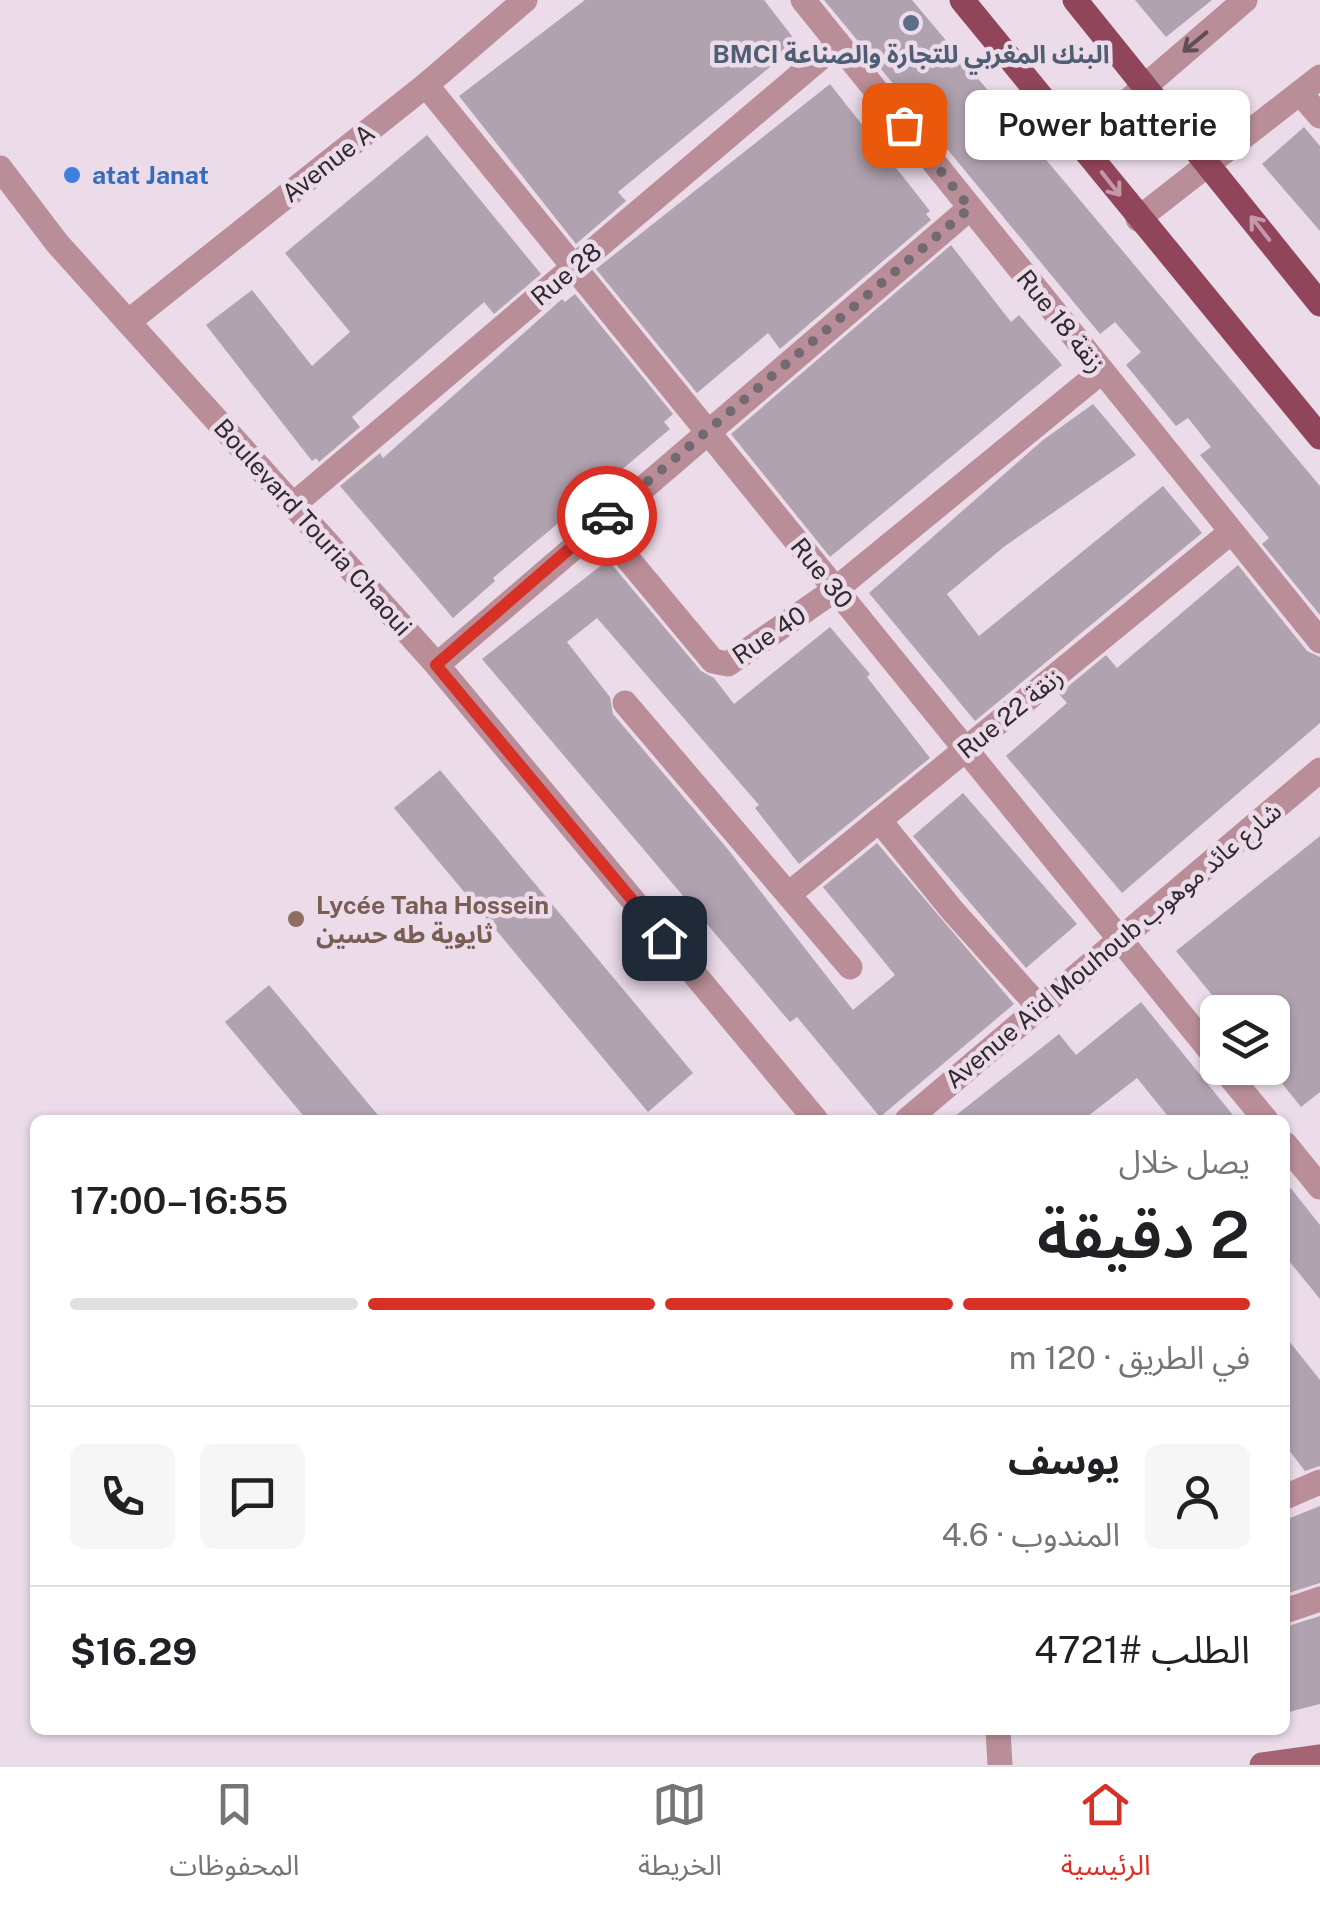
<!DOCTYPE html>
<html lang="ar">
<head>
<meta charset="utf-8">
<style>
  body { margin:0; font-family:"Public Sans","Noto Sans Arabic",sans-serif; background:#f6f6f6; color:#202124; direction:rtl; height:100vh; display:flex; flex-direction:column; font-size:38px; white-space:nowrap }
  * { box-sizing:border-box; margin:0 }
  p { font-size:32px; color:#757577 }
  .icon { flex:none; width:55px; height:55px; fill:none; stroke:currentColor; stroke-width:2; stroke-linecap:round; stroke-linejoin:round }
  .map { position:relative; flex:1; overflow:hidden; direction:ltr }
  .details { position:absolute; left:30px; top:1115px; width:1260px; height:620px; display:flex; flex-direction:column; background:#fff; border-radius:15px; box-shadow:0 2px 8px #0004; direction:rtl }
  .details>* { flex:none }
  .tools { position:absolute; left:1200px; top:995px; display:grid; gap:20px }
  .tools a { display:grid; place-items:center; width:90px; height:90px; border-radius:15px; background:#fff; box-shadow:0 2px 8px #0004; font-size:50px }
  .pin { position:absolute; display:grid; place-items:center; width:85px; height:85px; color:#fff; margin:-42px; border-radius:20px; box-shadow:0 5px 15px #0006 }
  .courier { position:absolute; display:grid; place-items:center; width:100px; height:100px; margin:-50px; border:8px solid #d93025; border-radius:50%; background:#fff; color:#222; box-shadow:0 2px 12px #0007 }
  .bubble { position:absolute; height:70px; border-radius:15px; background:#fff; box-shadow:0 2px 8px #0004; font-size:32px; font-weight:600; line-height:70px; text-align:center; direction:rtl }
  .summary em { font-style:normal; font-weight:600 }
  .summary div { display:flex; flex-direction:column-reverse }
  .summary { display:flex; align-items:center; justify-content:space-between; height:170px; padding:0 40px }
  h1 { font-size:65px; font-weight:600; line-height:75px }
  .bar { display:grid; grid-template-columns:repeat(4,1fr); gap:15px 10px; align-content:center; height:120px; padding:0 40px }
  .bar i { height:12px; border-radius:8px; background:#e0e0e0 }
  .bar .current { background:#d93025 }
  .bar p { grid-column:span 4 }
  .line { display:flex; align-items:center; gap:25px; padding:0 40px; border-top:2px solid #e0e0e0 }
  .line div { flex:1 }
  .round { display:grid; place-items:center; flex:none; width:105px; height:105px; border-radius:15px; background:#f6f6f6 }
  .menu { display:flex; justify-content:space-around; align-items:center; height:140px; border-top:2px solid #e0e0e0; background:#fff; font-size:28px; color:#757577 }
  .menu a { display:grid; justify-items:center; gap:5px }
  .menu .current { color:#d93025 }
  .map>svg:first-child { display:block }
  .building { fill:#b1a2af }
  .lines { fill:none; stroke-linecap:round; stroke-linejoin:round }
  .street { stroke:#ba8e98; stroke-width:25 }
  .secondary { stroke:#a36474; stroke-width:25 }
  .primary { stroke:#91455b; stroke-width:25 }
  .oneway { stroke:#614e54 }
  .oneway2 { stroke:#c398aa }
  .done { stroke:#726971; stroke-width:10; stroke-dasharray:0 18 }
  .route { stroke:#d93025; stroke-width:12 }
  .service-dot { fill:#5c6f8a; stroke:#ecdcea; stroke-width:4 }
  .shop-dot { fill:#3f7fe0; stroke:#ecdcea; stroke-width:4 }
  .education-dot { fill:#8d6e63; stroke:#ecdcea; stroke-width:4 }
  .labels { text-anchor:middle; stroke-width:9; stroke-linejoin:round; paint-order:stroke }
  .service-label { font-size:25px; font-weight:bold; fill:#4e5e75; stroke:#ecdcea }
  .street-label { font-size:25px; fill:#312b30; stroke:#ecdcea }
  .shop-label { font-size:25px; font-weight:bold; fill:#366cbe; stroke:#ecdcea; text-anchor:start }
  .education-label { font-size:25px; font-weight:bold; fill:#785e54; stroke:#ecdcea; text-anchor:start }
</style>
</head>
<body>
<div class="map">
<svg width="1320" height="1765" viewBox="0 0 1320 1765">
  <rect width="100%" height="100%" fill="#ecdcea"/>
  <!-- building -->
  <g class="building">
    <polygon points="585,0 764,0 798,44 618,192 626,201 576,244 459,96"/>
    <polygon points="824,0 912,0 1320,486 1320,615 1262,544 1269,538 1200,455 1211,447 1188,418 1176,426 1126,365 1141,352 1115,322 1100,334"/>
    <polygon points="1135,0 1212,0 1166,37"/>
    <polygon points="830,84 930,211 926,214 931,220 780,349 768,333 697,393 596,269"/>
    <polygon points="1304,127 1320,146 1320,231 1262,164"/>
    <polygon points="427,135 541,274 494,314 484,302 352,417 360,427 319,462 316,458 312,461 206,325 252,290 312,366 350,332 285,253"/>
    <polygon points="951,245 1011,322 1019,315 1062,365 830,557 731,434"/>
    <polygon points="575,294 673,414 664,422 670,429 493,578 495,581 453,618 340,486 380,453 383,458 562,299 565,302"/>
    <polygon points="1093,404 1136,455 1005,546 947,594 979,636 1163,486 1202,533 975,721 869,593 1043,440"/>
    <polygon points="608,560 701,671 714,678 734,704 830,627 870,674 867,677 930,758 799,864 755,808 759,805 597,618 567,642 610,697 613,714 726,847 853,1010 895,975 823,887 877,843 1014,1004 880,1117 797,1017 790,1022 482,659"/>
    <polygon points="1238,565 1307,651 1320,657 1320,723 1122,893 1006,756 1067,703 1059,694 1106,655 1117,668"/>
    <polygon points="440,770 693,1073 648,1112 394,808"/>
    <polygon points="963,793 1077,924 1026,968 913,836"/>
    <polygon points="1320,836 1320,1092 1301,1107 1272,1071 1272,1012 1226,1012 1176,951"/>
    <polygon points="269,985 382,1120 307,1120 225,1022"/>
    <polygon points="1141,1002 1237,1120 1171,1120 1137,1078 1083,1120 950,1120 1059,1034 1076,1055"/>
    <polygon points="1285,1181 1320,1225 1320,1299 1285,1256"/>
    <polygon points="1285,1336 1320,1380 1320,1466 1305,1471 1285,1445"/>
    <polygon points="1320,1506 1320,1583 1285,1594 1285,1520"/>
    <polygon points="1320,1616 1320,1704 1285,1713 1285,1627"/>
  </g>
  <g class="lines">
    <!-- street -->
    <g class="street">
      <polyline points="803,0 1320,641"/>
      <polyline points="426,85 1218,1060"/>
      <polyline points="1300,93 1320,116"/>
      <polyline points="1079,143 1245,0"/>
      <polyline points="0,168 57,243 437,665 816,1120"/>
      <polyline points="1138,219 1320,77"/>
      <polyline points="128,322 426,85 525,0"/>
      <polyline points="293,505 838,43"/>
      <polyline points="598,523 713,661 728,664 836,589 1102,371"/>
      <polyline points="437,665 970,208"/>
      <polyline points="625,703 850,967"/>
      <polyline points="879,820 952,910 1040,1008"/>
      <polyline points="789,894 1231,532"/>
      <polyline points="1223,1068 1266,1120"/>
      <polyline points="907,1120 1320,770"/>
      <polyline points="1285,1144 1320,1187"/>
      <polyline points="1285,1497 1320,1482"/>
      <polyline points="1285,1611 1320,1599"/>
      <polyline points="998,1730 1000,1765"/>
    </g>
    <!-- secondary -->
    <polyline class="secondary" points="1262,1765 1320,1757"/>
    <!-- primary -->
    <g class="primary">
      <polyline points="962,0 1320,437"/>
      <polyline points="1075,0 1320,304"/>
    </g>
  </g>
  <!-- one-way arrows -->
  <defs><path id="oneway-shaft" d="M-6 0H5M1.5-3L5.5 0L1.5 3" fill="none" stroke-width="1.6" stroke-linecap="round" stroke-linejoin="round" transform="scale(2.5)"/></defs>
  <use class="oneway" href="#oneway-shaft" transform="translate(1195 42) rotate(140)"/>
  <g class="oneway2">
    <use href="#oneway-shaft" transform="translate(1111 184) rotate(52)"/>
    <use href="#oneway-shaft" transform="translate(1260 228) rotate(-128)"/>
  </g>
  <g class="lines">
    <!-- done -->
    <polyline class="done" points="607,516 970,208 904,125"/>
    <!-- route -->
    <polyline class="route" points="607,516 436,665 664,938"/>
  </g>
  <!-- markers -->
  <circle class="service-dot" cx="911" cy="23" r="10"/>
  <circle class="shop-dot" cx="72" cy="175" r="10"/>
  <circle class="education-dot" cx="296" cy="919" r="10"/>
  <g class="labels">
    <!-- service labels -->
    <g class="service-label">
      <text x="911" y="63">BMCI البنك المغربي للتجارة والصناعة</text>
    </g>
    <!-- street labels -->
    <g class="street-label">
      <text transform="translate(328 163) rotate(-38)" y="9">Avenue A</text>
      <text transform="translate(566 274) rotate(-40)" y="9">Rue 28</text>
      <text transform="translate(1061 321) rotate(51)" y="9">Rue 18 زنقة</text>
      <text transform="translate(313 527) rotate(48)" y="9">Boulevard Touria Chaoui</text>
      <text transform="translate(822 573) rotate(51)" y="9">Rue 30</text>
      <text transform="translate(769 635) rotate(-34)" y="9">Rue 40</text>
      <text transform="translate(1010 713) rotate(-39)" y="9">Rue 22 زنقة</text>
      <text transform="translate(1113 945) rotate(-40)" y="9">Avenue Aïd Mouhoub شارع عائد موهوب</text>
    </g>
    <!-- shop labels -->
    <g class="shop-label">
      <text x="92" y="184">atat Janat</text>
    </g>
    <!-- education labels -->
    <g class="education-label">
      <text x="316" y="914">Lycée Taha Hossein<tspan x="316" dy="29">ثايوية طه حسين</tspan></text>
    </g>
  </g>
</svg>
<div class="tools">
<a><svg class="icon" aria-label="layers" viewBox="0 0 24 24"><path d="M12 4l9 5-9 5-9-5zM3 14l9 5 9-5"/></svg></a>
</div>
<div class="pin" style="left:904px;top:125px;background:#ea580c"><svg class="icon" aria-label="bag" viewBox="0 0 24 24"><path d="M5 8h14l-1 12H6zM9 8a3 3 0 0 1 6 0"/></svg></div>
<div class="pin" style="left:664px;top:938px;background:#1f2937"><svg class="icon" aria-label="home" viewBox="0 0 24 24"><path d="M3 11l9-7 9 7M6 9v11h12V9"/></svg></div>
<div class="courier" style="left:607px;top:516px"><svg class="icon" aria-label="car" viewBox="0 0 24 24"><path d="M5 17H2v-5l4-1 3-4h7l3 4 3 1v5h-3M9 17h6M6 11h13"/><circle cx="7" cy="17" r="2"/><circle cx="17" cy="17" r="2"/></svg></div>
<div class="bubble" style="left:965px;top:90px;width:285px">Power batterie</div>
<section class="details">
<div class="summary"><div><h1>2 دقيقة</h1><p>يصل خلال</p></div><em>16:55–17:00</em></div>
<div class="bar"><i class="current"></i><i class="current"></i><i class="current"></i><i></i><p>في الطريق · 120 m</p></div>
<div class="line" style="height:180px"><a class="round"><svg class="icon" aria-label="person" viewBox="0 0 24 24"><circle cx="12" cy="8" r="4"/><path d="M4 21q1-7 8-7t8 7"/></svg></a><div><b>يوسف</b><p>المندوب · 4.6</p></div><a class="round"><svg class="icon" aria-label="chat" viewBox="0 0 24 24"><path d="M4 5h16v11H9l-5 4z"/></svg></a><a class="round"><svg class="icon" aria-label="phone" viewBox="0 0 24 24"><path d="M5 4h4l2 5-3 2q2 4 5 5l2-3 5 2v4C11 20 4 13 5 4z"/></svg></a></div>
<div class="line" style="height:130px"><div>الطلب #4721</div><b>$16.29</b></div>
</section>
</div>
<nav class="menu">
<a class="current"><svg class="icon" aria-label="home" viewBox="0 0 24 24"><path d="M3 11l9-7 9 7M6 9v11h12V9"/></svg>الرئيسية</a>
<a><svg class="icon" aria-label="map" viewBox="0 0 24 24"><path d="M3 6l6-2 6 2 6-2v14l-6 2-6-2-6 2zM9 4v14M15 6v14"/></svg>الخريطة</a>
<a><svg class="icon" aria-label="saved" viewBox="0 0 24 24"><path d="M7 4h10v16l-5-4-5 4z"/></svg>المحفوظات</a>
</nav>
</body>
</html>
